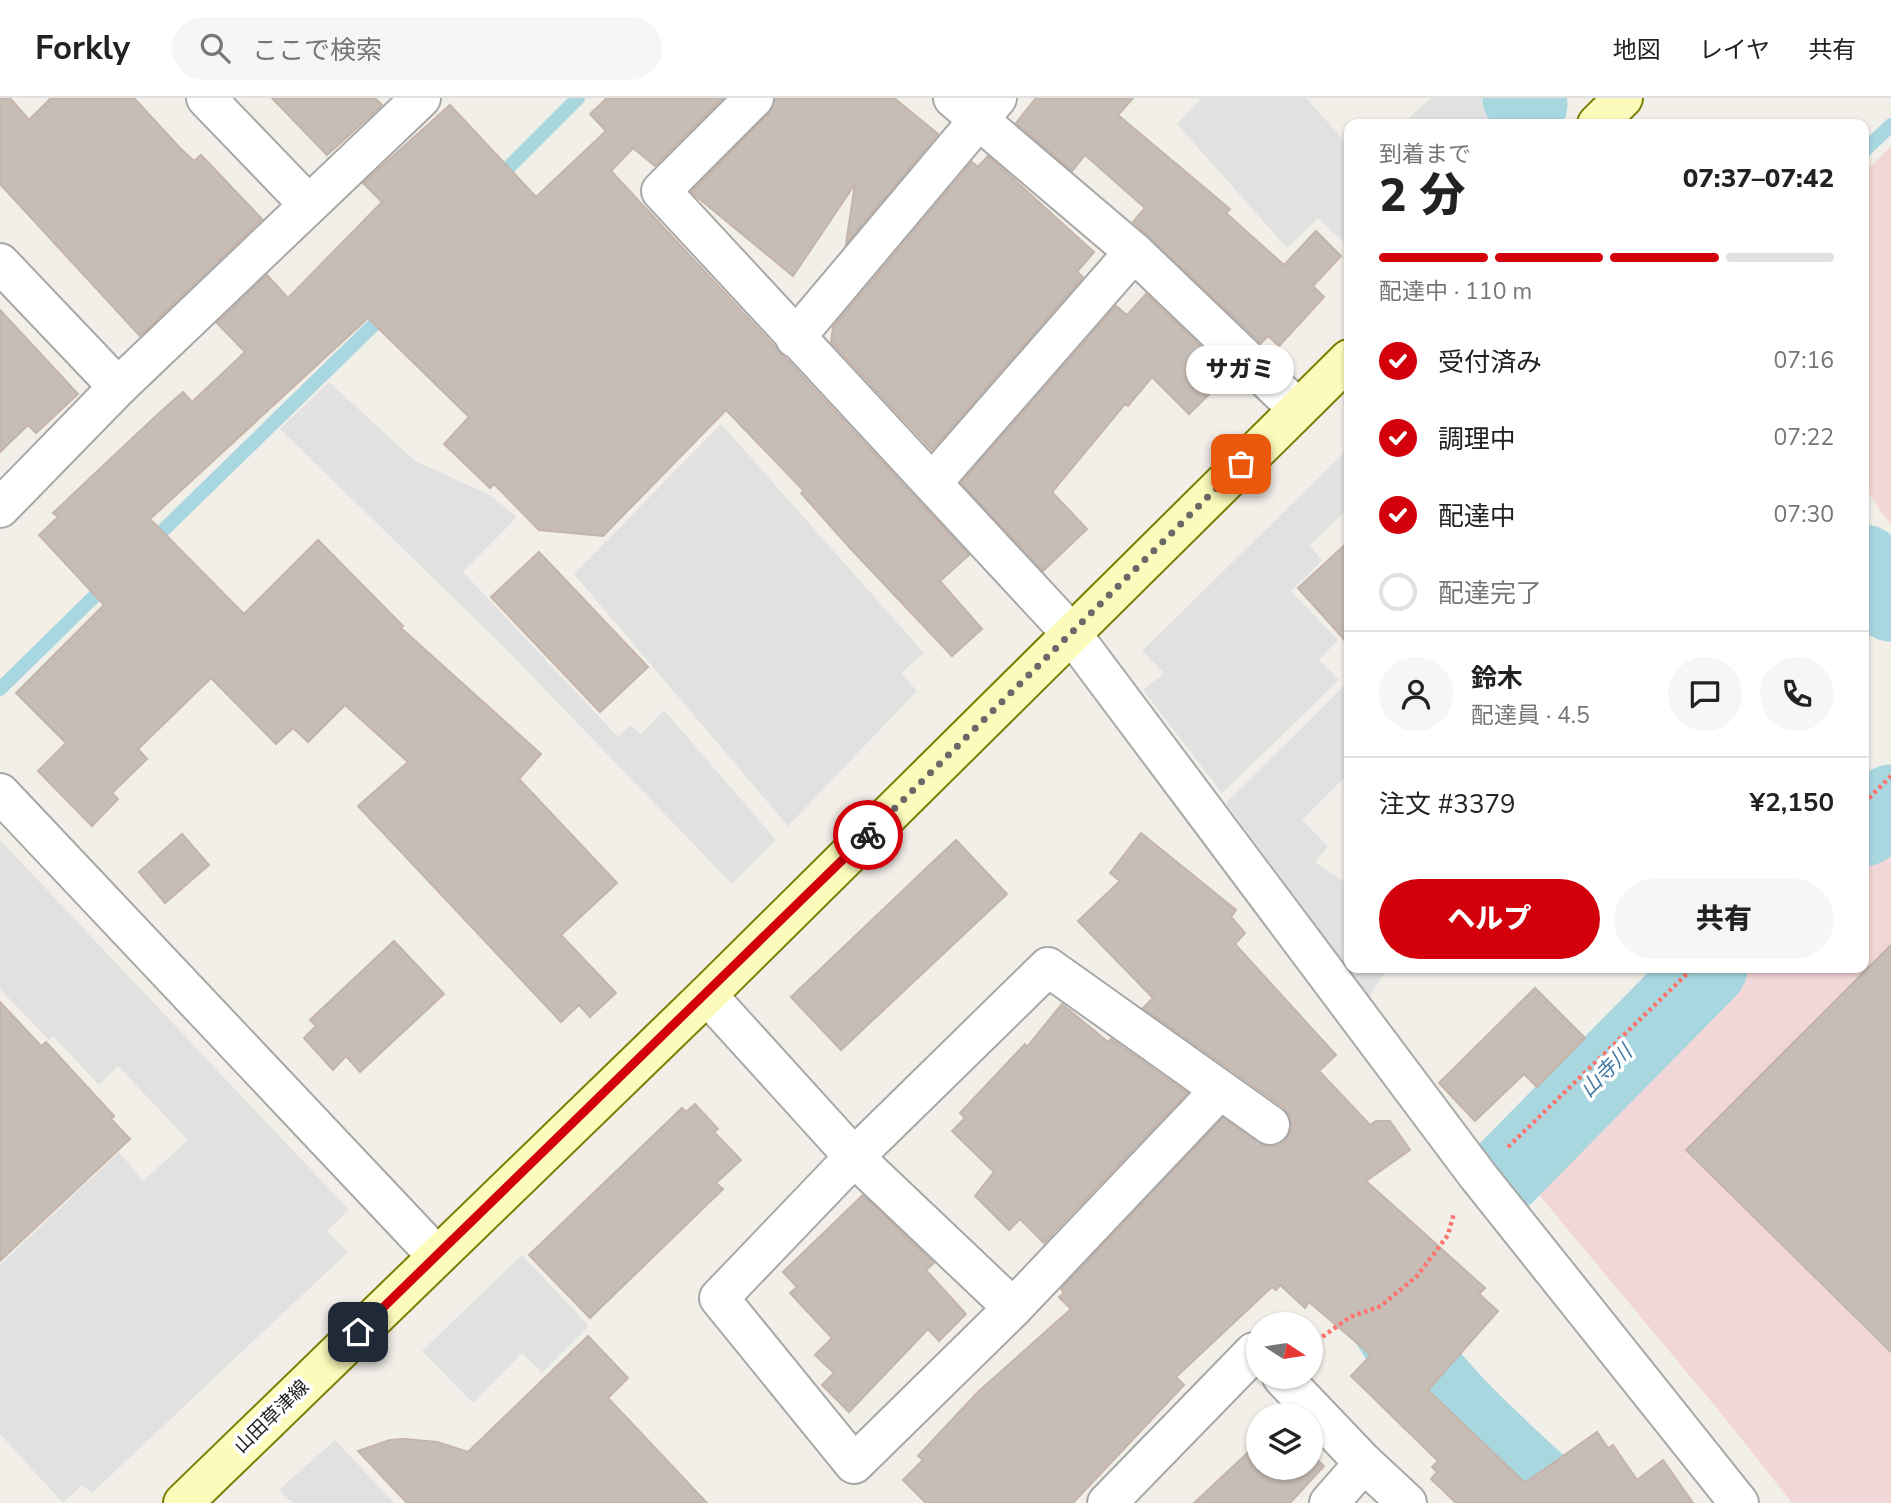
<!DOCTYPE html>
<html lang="ja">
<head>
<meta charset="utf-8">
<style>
  body { margin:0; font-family:"Nunito Sans","Noto Sans JP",sans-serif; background:#f6f6f6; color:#222; height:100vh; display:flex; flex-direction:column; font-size:26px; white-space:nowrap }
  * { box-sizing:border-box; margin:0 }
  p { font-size:23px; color:#767676 }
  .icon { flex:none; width:38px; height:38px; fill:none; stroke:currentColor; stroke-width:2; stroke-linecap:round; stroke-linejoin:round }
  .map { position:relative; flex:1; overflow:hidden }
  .details { position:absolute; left:1344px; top:21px; width:525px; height:854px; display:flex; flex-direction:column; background:#fff; border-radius:14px; box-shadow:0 2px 5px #0004 }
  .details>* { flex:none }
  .needle { width:46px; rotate:102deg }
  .fabs { position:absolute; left:1246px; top:1214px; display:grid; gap:14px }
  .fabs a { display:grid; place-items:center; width:77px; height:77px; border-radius:50%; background:#fff; box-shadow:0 2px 5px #0004; font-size:35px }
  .pin { position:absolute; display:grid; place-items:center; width:60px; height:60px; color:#fff; margin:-30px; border-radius:14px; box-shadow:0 4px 10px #0006 }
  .courier { position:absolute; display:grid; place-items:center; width:70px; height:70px; margin:-35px; border:5px solid #d3000c; border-radius:50%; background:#fff; color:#222; box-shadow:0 2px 9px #0007 }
  .bubble { position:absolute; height:49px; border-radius:24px; background:#fff; box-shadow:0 2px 5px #0004; font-size:23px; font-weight:800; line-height:49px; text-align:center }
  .headline em { font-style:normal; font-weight:800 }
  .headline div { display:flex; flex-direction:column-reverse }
  .headline { display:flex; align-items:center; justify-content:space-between; height:119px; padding:0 35px }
  h1 { font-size:46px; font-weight:800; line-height:52px }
  .bar { display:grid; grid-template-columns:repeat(4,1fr); gap:10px 7px; align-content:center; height:84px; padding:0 35px }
  .bar i { height:9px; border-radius:5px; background:#e0e0e0 }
  .bar .selected { background:#d3000c }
  .bar p { grid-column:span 4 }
  .line { display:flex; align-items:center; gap:18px; padding:0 35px; border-top:2px solid #e0e0e0 }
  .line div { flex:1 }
  .round { display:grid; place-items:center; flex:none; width:74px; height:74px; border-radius:37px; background:#f6f6f6 }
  ol { padding:0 35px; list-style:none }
  li { display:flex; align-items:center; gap:21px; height:77px }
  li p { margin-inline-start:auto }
  li .icon { padding:7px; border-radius:50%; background:#d3000c; color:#fff; stroke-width:4 }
  li:last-child { color:#767676 }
  li i { width:38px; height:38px; border:4px solid #e0e0e0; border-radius:50% }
  .primary-button { display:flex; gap:14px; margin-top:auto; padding:14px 35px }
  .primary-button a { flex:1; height:80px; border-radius:42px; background:#d3000c; color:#fff; font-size:28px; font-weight:800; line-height:80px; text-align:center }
  .primary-button a+a { background:#f6f6f6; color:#222 }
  header { display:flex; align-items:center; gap:42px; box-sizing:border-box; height:98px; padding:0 35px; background:#fff; border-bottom:2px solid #e0e0e0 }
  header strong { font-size:33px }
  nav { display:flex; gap:38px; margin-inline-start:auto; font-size:24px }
  .search { width:490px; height:63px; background:#f6f6f6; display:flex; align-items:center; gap:18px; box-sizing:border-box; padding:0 24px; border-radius:38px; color:#767676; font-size:26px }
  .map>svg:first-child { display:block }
  .commercial { fill:#f2d7d8 }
  .parking { fill:#e1e1e1 }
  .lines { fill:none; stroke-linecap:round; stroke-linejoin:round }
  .stream { stroke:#a8d7e0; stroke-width:14 }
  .river { stroke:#a8d7e0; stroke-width:79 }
  .building { fill:#c7bdb7; stroke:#c4b4aa; stroke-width:2 }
  .street-casing { stroke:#a8a8a8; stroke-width:42 }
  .secondary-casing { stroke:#797f02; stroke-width:42 }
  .path { stroke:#fe746d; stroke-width:4.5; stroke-dasharray:3.5 3.5; stroke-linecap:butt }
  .street { stroke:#fff; stroke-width:38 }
  .secondary { stroke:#fcfbbc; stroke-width:38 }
  .done { stroke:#6a6967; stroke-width:7; stroke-dasharray:0 12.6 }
  .route { stroke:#d3000c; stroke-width:9 }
  .labels { text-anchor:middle; stroke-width:7; stroke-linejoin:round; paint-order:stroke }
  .street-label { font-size:19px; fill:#212121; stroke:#fff }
  .water-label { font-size:21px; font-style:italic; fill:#437aa6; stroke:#fff }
</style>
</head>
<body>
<header>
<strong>Forkly</strong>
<div class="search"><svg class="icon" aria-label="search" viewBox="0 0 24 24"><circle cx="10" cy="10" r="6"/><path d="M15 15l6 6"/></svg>ここで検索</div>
<nav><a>地図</a><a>レイヤ</a><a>共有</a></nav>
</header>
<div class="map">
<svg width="1891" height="1405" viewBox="0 0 1891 1405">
  <rect width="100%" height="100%" fill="#f2eee8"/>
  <!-- commercial -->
  <g class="commercial">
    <polygon points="1891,48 1891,427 1864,389 1864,75"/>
    <polygon points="1891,727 1891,1405 1792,1405 1724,1319 1525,1080 1738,870 1864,870 1864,752"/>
  </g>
  <!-- parking -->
  <g class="parking">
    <polygon points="1198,0 1306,0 1349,48 1349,149 1318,120 1287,150 1177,26 1200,2"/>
    <polygon points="1431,0 1481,0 1501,22 1497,26 1402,26"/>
    <polygon points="329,284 415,363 490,397 517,419 463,474 618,639 630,627 641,636 664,612 776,742 732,786 506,551 280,331"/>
    <polygon points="721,326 924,555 901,575 917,593 788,728 574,476"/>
    <polygon points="1349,350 1349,410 1310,447 1322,463 1291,493 1338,542 1319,562 1339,582 1222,695 1143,592 1164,575 1142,553"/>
    <polygon points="1349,583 1349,675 1302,722 1328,748 1315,764 1349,787 1349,870 1388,870 1369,899 1226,705"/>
    <polygon points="0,742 349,1112 327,1133 348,1154 92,1395 82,1387 63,1405 0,1336 0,1167 119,1054 143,1083 188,1042 118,968 99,987 53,938 49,942 0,891"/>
    <polygon points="522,1157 589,1228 542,1275 522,1255 473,1305 422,1253"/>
    <polygon points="335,1342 394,1405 293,1405 279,1392"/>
  </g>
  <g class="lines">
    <!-- stream -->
    <g class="stream">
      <polyline points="1864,53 1891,27"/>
      <polyline points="495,83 578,0"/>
      <polyline points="149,446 388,213"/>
      <polyline points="0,591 109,484"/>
    </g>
    <!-- river -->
    <g class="river">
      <polyline points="1522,0 1528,7"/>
      <polyline points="1864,466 1891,504"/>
      <polyline points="1864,729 1891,706"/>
      <polyline points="1505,1076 1708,870"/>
      <path d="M 1385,1217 C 1429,1292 1495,1347 1557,1405"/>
    </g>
  </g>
  <!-- building -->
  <g class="building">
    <polygon points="0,0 10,0 29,22 51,0 134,0 180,50 194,63 201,57 262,121 140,238 0,86"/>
    <polygon points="272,0 375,0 382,7 327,57"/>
    <polygon points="607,0 723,0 655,68 633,50 611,73 969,457 940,483 982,531 952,558 850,450 801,395 804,393 726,312 603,438 539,432 494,386 490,390 444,346 469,319 368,220 150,421 244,516 318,442 403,528 401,530 541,656 519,681 617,785 561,837 616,895 590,919 579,907 561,924 358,708 408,664 345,607 308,644 293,630 276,646 211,580 138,651 147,661 112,695 118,701 92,728 38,673 66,645 16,595 104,507 39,437 58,419 53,415 158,316 183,294 192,304 245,254 217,225 267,177 288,200 382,104 363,85 450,7 536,99 606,33 590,16"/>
    <polygon points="775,0 894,0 938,36 846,146 855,86 793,178 691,94 769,15"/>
    <polygon points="1036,0 1133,0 1118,17 1230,111 1226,115 1284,167 1316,133 1341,158 1313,188 1324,199 1279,248 1268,238 1261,245 1133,124 1145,110 1085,57 1072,73 1016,25"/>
    <polygon points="988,58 1094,154 1077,174 1083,179 932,352 831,244 833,229 972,64 978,69"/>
    <polygon points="1146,196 1230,276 1189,316 1152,279 1128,308 1125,306 1052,394 1087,431 1043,473 961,385 1116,208 1127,217"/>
    <polygon points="0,212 78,296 36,335 28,327 0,354"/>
    <polygon points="1349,443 1349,547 1298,490"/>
    <polygon points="539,454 648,569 600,614 491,499"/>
    <polygon points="1141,735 1236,812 1231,819 1245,835 1235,846 1336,957 1319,973 1370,1027 1376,1023 1390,1023 1410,1052 1366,1083 1485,1190 1479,1196 1498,1213 1428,1292 1525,1385 1597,1334 1608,1350 1613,1347 1637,1382 1663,1362 1693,1405 1456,1405 1431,1381 1437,1374 1432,1369 1438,1363 1351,1278 1371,1257 1309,1204 1305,1210 1280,1187 1276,1192 1272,1189 1176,1279 1184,1287 1073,1405 926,1405 903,1382 923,1362 918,1358 978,1294 1071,1211 1059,1199 1064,1195 1061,1191 1223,1020 1267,1049 1280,1047 1288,1039 1292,1030 1290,1019 1283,1009 1143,910 1153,900 1078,823 1120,783 1110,775"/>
    <polygon points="182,736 209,767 165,805 139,774"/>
    <polygon points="956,742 1007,796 841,952 791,899"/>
    <polygon points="394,843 444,896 360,974 346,958 333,972 304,940 316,928 310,922"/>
    <polygon points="1891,847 1891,1254 1686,1052"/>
    <polygon points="1535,890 1585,940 1537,989 1524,976 1475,1023 1439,985"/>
    <polygon points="0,904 41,948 46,944 114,1018 111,1021 130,1041 0,1163"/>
    <polygon points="1062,906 1108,944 1111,941 1187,995 1044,1145 1020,1121 1009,1132 975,1098 994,1074 952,1033 965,1020 960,1015 1025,946 1027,949"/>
    <polygon points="695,1006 718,1031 714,1034 741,1062 716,1085 723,1091 590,1220 529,1157 682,1010 686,1014"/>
    <polygon points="863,1097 934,1165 926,1172 966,1216 939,1243 928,1231 849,1314 822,1287 834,1275 815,1257 832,1240 790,1195 797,1189 783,1174"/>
    <polygon points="588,1238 628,1280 608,1300 707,1405 407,1405 358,1353 390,1342 405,1341 437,1344 468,1354"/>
    <polygon points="1258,1345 1258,1373 1261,1370 1311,1370 1311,1356 1324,1368 1290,1405 1194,1405"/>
  </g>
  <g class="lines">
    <!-- street casing -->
    <g class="street-casing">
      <g id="street">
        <polyline points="206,0 308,106"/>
        <polyline points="754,0 661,93 1071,535 1478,1078 1739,1405"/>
        <polyline points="953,0 1134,154 1297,310"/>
        <polyline points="0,165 118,289"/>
        <polyline points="795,240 997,0"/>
        <polyline points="933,384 1134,154"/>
        <polyline points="0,410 118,289 421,0"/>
        <polyline points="0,695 436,1157"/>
        <polyline points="707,897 854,1059 1013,1210"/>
        <polyline points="1219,993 1013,1210 854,1366 719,1200 854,1059 1048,869 1270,1027"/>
        <polyline points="1282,1279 1364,1365"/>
        <polyline points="1107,1405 1254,1254 1258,1258"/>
        <polyline points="1329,1405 1364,1365 1407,1405"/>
      </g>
    </g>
    <!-- secondary casing -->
    <g class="secondary-casing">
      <g id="secondary">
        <polyline points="1597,26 1623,0"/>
        <polyline points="183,1405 707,897 1349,261"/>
      </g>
    </g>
    <!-- path -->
    <g class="path">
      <polyline points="1864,705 1891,678"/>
      <polyline points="1508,1049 1693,870"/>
      <polyline points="1311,1247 1350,1219 1381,1208 1417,1178 1448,1137 1454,1115"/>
    </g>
    <!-- street -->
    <use href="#street" class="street"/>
    <!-- secondary -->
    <use href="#secondary" class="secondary"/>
  </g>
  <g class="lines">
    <!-- done -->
    <polyline class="done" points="868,737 1241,366"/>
    <!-- route -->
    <polyline class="route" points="358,1234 868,737"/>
  </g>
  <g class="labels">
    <!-- street labels -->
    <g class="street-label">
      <text transform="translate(271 1318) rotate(-44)" y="7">山田草津線</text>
    </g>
    <!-- water labels -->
    <g class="water-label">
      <text transform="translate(1606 973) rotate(-45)" y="7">山寺川</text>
    </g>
  </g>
</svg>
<div class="fabs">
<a><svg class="needle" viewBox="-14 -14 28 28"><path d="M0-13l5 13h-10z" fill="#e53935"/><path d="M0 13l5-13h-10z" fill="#767676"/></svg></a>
<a><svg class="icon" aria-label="layers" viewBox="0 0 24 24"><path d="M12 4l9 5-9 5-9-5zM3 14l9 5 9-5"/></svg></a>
</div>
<div class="pin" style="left:1241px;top:366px;background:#ea580c"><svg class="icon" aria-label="bag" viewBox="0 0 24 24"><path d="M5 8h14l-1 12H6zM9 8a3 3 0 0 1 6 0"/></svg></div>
<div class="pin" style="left:358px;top:1234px;background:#1f2937"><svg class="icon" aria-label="home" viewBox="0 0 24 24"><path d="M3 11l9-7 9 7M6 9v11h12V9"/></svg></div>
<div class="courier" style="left:868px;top:737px"><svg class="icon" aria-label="bike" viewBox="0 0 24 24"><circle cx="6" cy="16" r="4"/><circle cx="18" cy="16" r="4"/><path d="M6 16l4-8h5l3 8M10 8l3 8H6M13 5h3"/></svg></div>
<div class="bubble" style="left:1186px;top:247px;width:108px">サガミ</div>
<section class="details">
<div class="headline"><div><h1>2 分</h1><p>到着まで</p></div><em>07:37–07:42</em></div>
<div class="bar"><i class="selected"></i><i class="selected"></i><i class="selected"></i><i></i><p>配達中 · 110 m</p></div>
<ol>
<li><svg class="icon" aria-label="check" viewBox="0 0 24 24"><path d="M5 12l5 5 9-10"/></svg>受付済み<p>07:16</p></li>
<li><svg class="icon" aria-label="check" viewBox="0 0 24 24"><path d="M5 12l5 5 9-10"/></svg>調理中<p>07:22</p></li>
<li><svg class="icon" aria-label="check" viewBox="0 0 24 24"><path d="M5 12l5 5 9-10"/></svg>配達中<p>07:30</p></li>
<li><i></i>配達完了</li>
</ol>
<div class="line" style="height:126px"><a class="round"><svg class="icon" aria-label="person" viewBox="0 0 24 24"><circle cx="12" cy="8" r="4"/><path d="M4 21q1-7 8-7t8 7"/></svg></a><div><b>鈴木</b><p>配達員 · 4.5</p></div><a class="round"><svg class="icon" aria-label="chat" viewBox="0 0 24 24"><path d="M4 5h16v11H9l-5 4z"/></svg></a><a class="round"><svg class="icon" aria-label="phone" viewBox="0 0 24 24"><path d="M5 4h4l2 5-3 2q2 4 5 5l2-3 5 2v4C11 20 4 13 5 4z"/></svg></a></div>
<div class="line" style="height:91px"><div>注文 #3379</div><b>¥2,150</b></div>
<div class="primary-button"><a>ヘルプ</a><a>共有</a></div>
</section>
</div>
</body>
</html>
